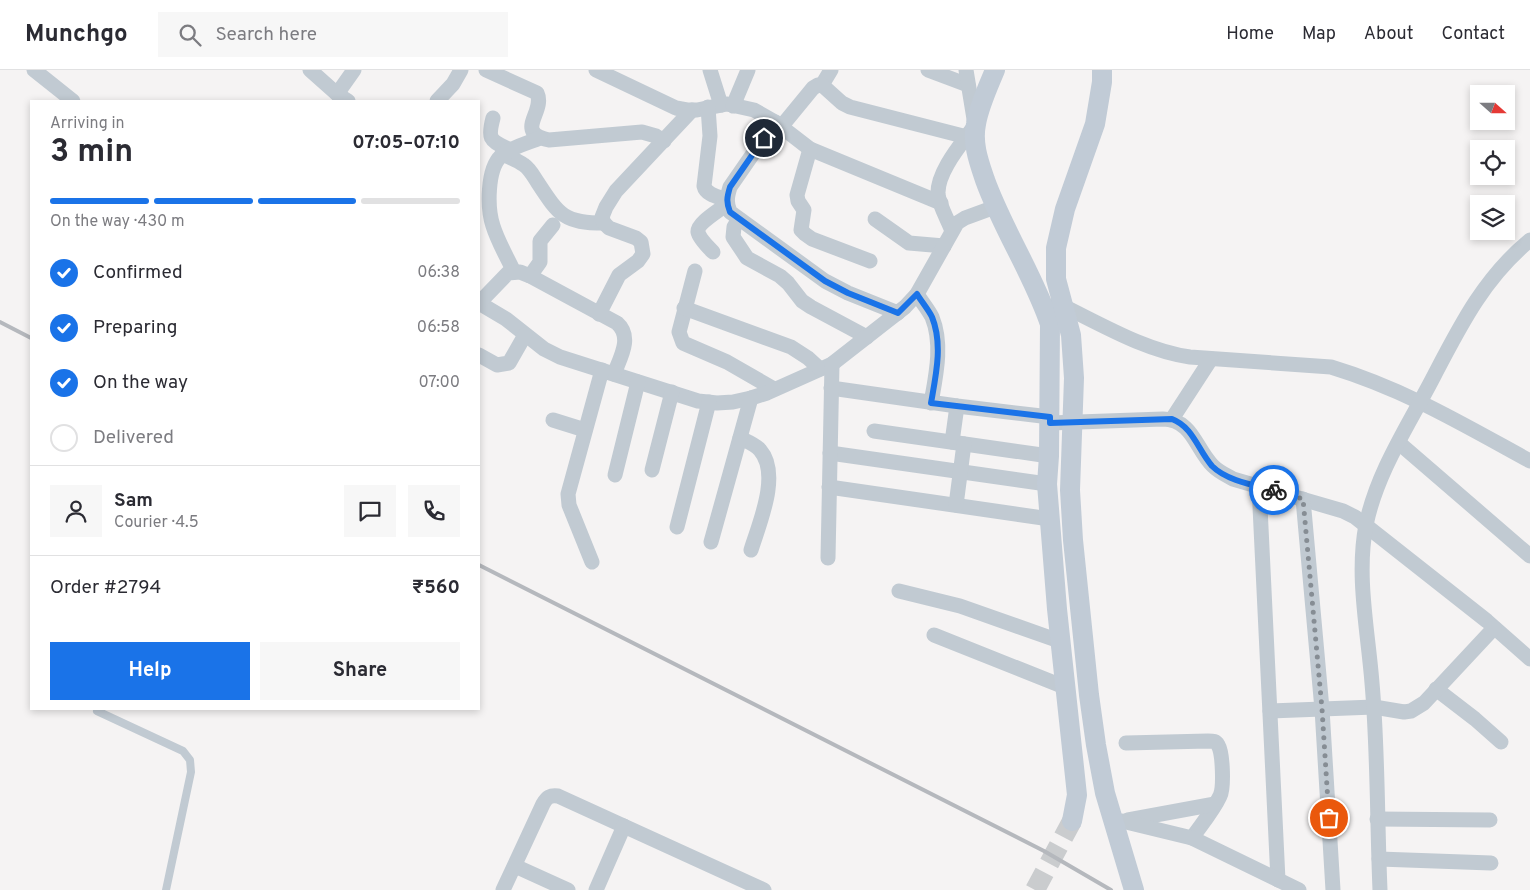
<!DOCTYPE html>
<html lang="en">
<head>
<meta charset="utf-8">
<style>
  body { margin:0; font-family:Overpass,sans-serif; background:#f7f7f7; color:#2b2b33; height:100vh; display:flex; flex-direction:column; font-size:19px; white-space:nowrap }
  * { box-sizing:border-box; margin:0 }
  p { font-size:16px; color:#7c7c81 }
  .icon { flex:none; width:28px; height:28px; fill:none; stroke:currentColor; stroke-width:2; stroke-linecap:round; stroke-linejoin:round }
  .map { position:relative; flex:1; overflow:hidden }
  .sheet { position:absolute; left:30px; top:30px; width:450px; height:610px; display:flex; flex-direction:column; background:#fff; border-radius:0px; box-shadow:0 2px 8px #0003 }
  .sheet>* { flex:none }
  .needle { width:32px; rotate:111deg }
  .fabs { position:absolute; left:1470px; top:15px; display:grid; gap:10px }
  .fabs a { display:grid; place-items:center; width:45px; height:45px; border-radius:0px; background:#fff; box-shadow:0 2px 8px #0003; font-size:25px }
  .pin { position:absolute; display:grid; place-items:center; width:42px; height:42px; color:#fff; margin:-21px; border:2px solid #fff; border-radius:50%; box-shadow:0 1px 5px #0007 }
  .courier { position:absolute; display:grid; place-items:center; width:50px; height:50px; margin:-25px; border:4px solid #1a73e8; border-radius:50%; background:#fff; color:#222; box-shadow:0 1px 6px #0007 }
  .summary em { font-style:normal; font-weight:700 }
  .summary div { display:flex; flex-direction:column-reverse }
  .summary { display:flex; align-items:center; justify-content:space-between; height:85px; padding:0 20px }
  h1 { font-size:32px; font-weight:700; line-height:38px }
  .bar { display:grid; grid-template-columns:repeat(4,1fr); gap:8px 5px; align-content:center; height:60px; padding:0 20px }
  .bar i { height:6px; border-radius:4px; background:#e1e1e2 }
  .bar .on { background:#1a73e8 }
  .bar p { grid-column:span 4 }
  .line { display:flex; align-items:center; gap:12px; padding:0 20px; border-top:1px solid #e1e1e2 }
  .line div { flex:1 }
  .round { display:grid; place-items:center; flex:none; width:52px; height:52px; border-radius:0px; background:#f7f7f7 }
  ol { padding:0 20px; list-style:none }
  li { display:flex; align-items:center; gap:15px; height:55px }
  li p { margin-inline-start:auto }
  li .icon { padding:5px; border-radius:50%; background:#1a73e8; color:#fff; stroke-width:4 }
  li:last-child { color:#7c7c81 }
  li i { width:28px; height:28px; border:2px solid #e1e1e2; border-radius:50% }
  .primary-button { display:flex; gap:10px; margin-top:auto; padding:10px 20px }
  .primary-button a { flex:1; height:58px; border-radius:0px; background:#1a73e8; color:#fff; font-size:20px; font-weight:700; line-height:58px; text-align:center }
  .primary-button a+a { background:#f7f7f7; color:#2b2b33 }
  header { display:flex; align-items:center; gap:30px; box-sizing:border-box; height:70px; padding:0 25px; background:#fff; border-bottom:1px solid #e1e1e2 }
  header strong { font-size:24px }
  nav { display:flex; gap:28px; margin-inline-start:auto; font-size:18px }
  .search { width:350px; height:45px; background:#f7f7f7; display:flex; align-items:center; gap:12px; box-sizing:border-box; padding:0 18px; border-radius:0px; color:#7c7c81; font-size:19px }
  .map>svg:first-child { display:block }
  .lines { fill:none; stroke-linecap:round; stroke-linejoin:round }
  .secondary-tunnel { stroke:#caccce; stroke-width:20; stroke-dasharray:20 10; stroke-linecap:butt }
  .lane { stroke:#c1cad2; stroke-width:8 }
  .street { stroke:#c1cad2; stroke-width:15 }
  .secondary { stroke:#c1cbd6; stroke-width:20 }
  .rail { stroke:#b5b8bd; stroke-width:4 }
  .secondary-bridge { stroke:#c1cbd6; stroke-width:20 }
  .done { stroke:#868d94; stroke-width:5; stroke-dasharray:0 9 }
  .route { stroke:#1a73e8; stroke-width:6 }
</style>
</head>
<body>
<header>
<strong>Munchgo</strong>
<div class="search"><svg class="icon" aria-label="search" viewBox="0 0 24 24"><circle cx="10" cy="10" r="6"/><path d="M15 15l6 6"/></svg>Search here</div>
<nav><a>Home</a><a>Map</a><a>About</a><a>Contact</a></nav>
</header>
<div class="map">
<svg width="1530" height="820" viewBox="0 0 1530 820">
  <rect width="100%" height="100%" fill="#f5f3f3"/>
  <g class="lines">
    <!-- secondary-tunnel -->
    <polyline class="secondary-tunnel" points="1035,820 1072,751"/>
    <!-- lane -->
    <polyline class="lane" points="97,641 183,681 190,690 191,702 166,820"/>
    <!-- street -->
    <g class="street">
      <polyline points="34,0 73,31"/>
      <polyline points="310,0 337,24 348,31"/>
      <path d="M 486,0 L 537,23 C 546,42 513,62 549,70 L 642,62 L 656,66 L 664,71"/>
      <polyline points="596,0 676,38 687,40 697,40 727,34 754,40 775,52 810,79 941,133"/>
      <polyline points="710,0 721,35"/>
      <polyline points="928,0 968,15"/>
      <polyline points="822,15 831,0"/>
      <polyline points="337,24 354,0"/>
      <polyline points="437,31 453,14 461,0"/>
      <polyline points="733,36 748,0"/>
      <path d="M 708,37 L 710,66 L 704,116 C 706,125 719,127 727,130"/>
      <path d="M 493,48 C 487,71 491,70 510,80"/>
      <path d="M 775,52 L 730,117 C 727,127 726,132 730,142 L 825,211 L 848,223 L 898,243"/>
      <polyline points="781,57 813,18 818,15 822,15 842,33 850,37 967,67"/>
      <polyline points="810,79 797,125 798,131 804,140 801,160 805,164 812,169 870,191"/>
      <path d="M 502,84 C 509,87 517,90 524,95 C 530,99 534,107 538,113 C 559,145 564,153 604,153"/>
      <polyline points="739,149 734,157 733,167 747,188 780,206 788,213 802,231 811,237 867,267"/>
      <polyline points="875,149 909,173 944,176"/>
      <path d="M 952,161 C 948,150 939,135 938,124 C 937,101 963,72 975,55 L 966,0"/>
      <path d="M 713,182 C 708,177 699,168 698,162 C 697,153 720,140 727,134"/>
      <polyline points="695,201 679,262 683,273 727,292 774,319"/>
      <path d="M 514,202 C 507,187 498,172 493,156 C 487,138 487,99 501,86 C 511,77 528,73 540,68"/>
      <polyline points="530,206 540,192 540,171 553,155"/>
      <path d="M 917,224 C 921,231 928,239 932,247 C 943,274 936,305 931,333"/>
      <polyline points="479,233 506,249 544,279 560,287 698,331 717,333 733,332 751,328 767,323 832,294 905,237 917,224 957,153 965,148 995,137"/>
      <path d="M 479,233 L 508,203 L 520,202 L 530,206 L 617,253 C 633,267 620,288 614,304"/>
      <path d="M 1057,233 C 1099,253 1145,281 1190,287 L 1331,297 C 1404,319 1464,355 1530,391"/>
      <polyline points="684,238 791,277 808,288 820,299"/>
      <polyline points="599,244 619,205 638,191 643,184 641,172 636,168 609,158 604,153 602,147 606,137 616,121 692,40"/>
      <polyline points="479,285 497,295 509,293 525,265"/>
      <polyline points="831,318 957,336 1050,347"/>
      <polyline points="1172,349 1211,289"/>
      <polyline points="553,350 585,360"/>
      <path d="M 1050,353 L 1163,349 C 1193,350 1195,378 1213,396 C 1219,402 1226,405 1233,409 L 1343,441 L 1355,447 L 1487,551 L 1530,589"/>
      <polyline points="874,361 1049,386"/>
      <path d="M 740,368 C 746,371 755,374 760,380 C 781,404 759,454 751,480"/>
      <polyline points="952,372 957,336"/>
      <polyline points="1399,373 1530,486"/>
      <polyline points="830,383 1047,414"/>
      <polyline points="652,400 672,322"/>
      <polyline points="615,405 638,312"/>
      <polyline points="1259,416 1278,810"/>
      <polyline points="829,417 1050,449"/>
      <polyline points="1303,429 1322,639 1333,820"/>
      <polyline points="956,435 964,374"/>
      <polyline points="677,457 709,332"/>
      <polyline points="711,472 751,328"/>
      <polyline points="828,488 832,294"/>
      <polyline points="592,492 569,435 568,424 602,300"/>
      <polyline points="899,521 960,536 1062,572"/>
      <polyline points="934,565 1067,618"/>
      <polyline points="1436,619 1475,649 1501,672"/>
      <polyline points="1270,641 1374,637 1404,642 1411,641 1424,633 1494,558"/>
      <path d="M 1126,673 L 1208,671 C 1213,671 1216,671 1218,675 C 1223,683 1224,718 1220,726 C 1213,741 1201,755 1192,768"/>
      <polyline points="1377,749 1490,750"/>
      <polyline points="1128,750 1215,734"/>
      <polyline points="1122,751 1192,768 1299,820"/>
      <polyline points="1379,789 1491,793"/>
      <polyline points="515,796 568,820"/>
      <path d="M 503,820 L 543,734 C 547,727 550,725 558,726 L 764,820"/>
      <polyline points="596,820 624,756"/>
      <path d="M 1380,820 C 1377,751 1378,681 1372,613 C 1368,561 1356,506 1366,455 C 1377,401 1410,353 1435,304 C 1461,254 1485,207 1530,170"/>
    </g>
    <!-- secondary -->
    <path class="secondary" d="M 995,0 C 988,17 979,36 976,54 C 972,74 979,92 985,110 C 1003,160 1033,204 1050,254 L 1049,386 L 1047,414 L 1057,539 L 1077,725 L 1072,751"/>
    <!-- rail -->
    <g class="rail">
      <polyline points="0,252 31,268"/>
      <polyline points="479,495 1044,781 1111,820"/>
    </g>
    <!-- secondary-bridge -->
    <polyline class="secondary-bridge" points="1102,0 1102,12 1095,54 1065,139 1056,178 1056,209 1071,265 1074,308 1070,420 1073,470 1089,625 1096,675 1105,723 1134,820"/>
  </g>
  <g class="lines">
    <!-- done -->
    <polyline class="done" points="1274,420 1303,429 1322,639 1329,748"/>
    <!-- route -->
    <path class="route" d="M 764,68 L 730,117 C 727,127 726,132 730,142 L 825,211 L 848,223 L 898,243 L 917,224 C 921,231 928,239 932,247 C 943,274 936,305 931,333 L 1050,347 L 1050,353 L 1172,349 C 1193,357 1198,380 1212,396 C 1227,411 1254,415 1274,420"/>
  </g>
</svg>
<div class="fabs">
<a><svg class="needle" viewBox="-14 -14 28 28"><path d="M0-13l5 13h-10z" fill="#e53935"/><path d="M0 13l5-13h-10z" fill="#7c7c81"/></svg></a>
<a><svg class="icon" aria-label="locate" viewBox="0 0 24 24"><circle cx="12" cy="12" r="6"/><path d="M12 2v4M12 18v4M2 12h4M18 12h4"/></svg></a>
<a><svg class="icon" aria-label="layers" viewBox="0 0 24 24"><path d="M12 4l9 5-9 5-9-5zM3 14l9 5 9-5"/></svg></a>
</div>
<div class="pin" style="left:1329px;top:748px;background:#ea580c"><svg class="icon" aria-label="bag" viewBox="0 0 24 24"><path d="M5 8h14l-1 12H6zM9 8a3 3 0 0 1 6 0"/></svg></div>
<div class="pin" style="left:764px;top:68px;background:#1f2937"><svg class="icon" aria-label="home" viewBox="0 0 24 24"><path d="M3 11l9-7 9 7M6 9v11h12V9"/></svg></div>
<div class="courier" style="left:1274px;top:420px"><svg class="icon" aria-label="bike" viewBox="0 0 24 24"><circle cx="6" cy="16" r="4"/><circle cx="18" cy="16" r="4"/><path d="M6 16l4-8h5l3 8M10 8l3 8H6M13 5h3"/></svg></div>
<section class="sheet">
<div class="summary"><div><h1>3 min</h1><p>Arriving in</p></div><em>07:05–07:10</em></div>
<div class="bar"><i class="on"></i><i class="on"></i><i class="on"></i><i></i><p>On the way · 430 m</p></div>
<ol>
<li><svg class="icon" aria-label="check" viewBox="0 0 24 24"><path d="M5 12l5 5 9-10"/></svg>Confirmed<p>06:38</p></li>
<li><svg class="icon" aria-label="check" viewBox="0 0 24 24"><path d="M5 12l5 5 9-10"/></svg>Preparing<p>06:58</p></li>
<li><svg class="icon" aria-label="check" viewBox="0 0 24 24"><path d="M5 12l5 5 9-10"/></svg>On the way<p>07:00</p></li>
<li><i></i>Delivered</li>
</ol>
<div class="line" style="height:90px"><a class="round"><svg class="icon" aria-label="person" viewBox="0 0 24 24"><circle cx="12" cy="8" r="4"/><path d="M4 21q1-7 8-7t8 7"/></svg></a><div><b>Sam</b><p>Courier · 4.5</p></div><a class="round"><svg class="icon" aria-label="chat" viewBox="0 0 24 24"><path d="M4 5h16v11H9l-5 4z"/></svg></a><a class="round"><svg class="icon" aria-label="phone" viewBox="0 0 24 24"><path d="M5 4h4l2 5-3 2q2 4 5 5l2-3 5 2v4C11 20 4 13 5 4z"/></svg></a></div>
<div class="line" style="height:65px"><div>Order #2794</div><b>₹560</b></div>
<div class="primary-button"><a>Help</a><a>Share</a></div>
</section>
</div>
</body>
</html>
